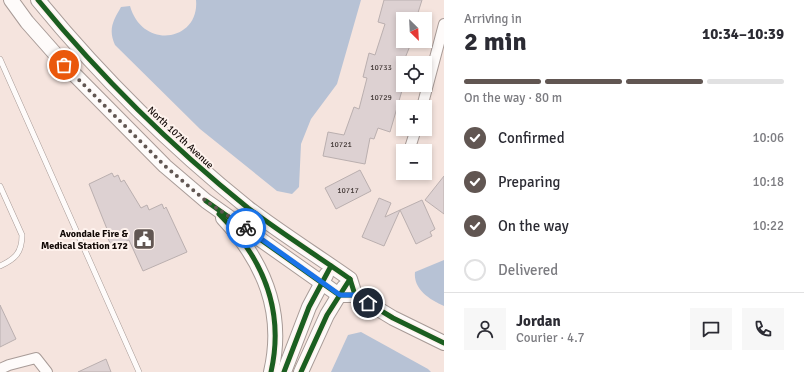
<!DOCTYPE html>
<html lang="en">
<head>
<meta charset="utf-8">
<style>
  body { margin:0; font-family:Signika,sans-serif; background:#f7f7f7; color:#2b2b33; height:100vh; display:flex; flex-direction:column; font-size:15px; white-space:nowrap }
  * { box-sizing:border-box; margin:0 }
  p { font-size:13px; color:#7c7c81 }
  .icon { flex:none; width:22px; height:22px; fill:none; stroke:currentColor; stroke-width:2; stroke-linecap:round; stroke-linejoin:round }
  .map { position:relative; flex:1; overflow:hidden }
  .details { display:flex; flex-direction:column; background:#fff; width:360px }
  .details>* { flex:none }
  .needle { width:26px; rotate:156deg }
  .tools { position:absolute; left:396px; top:12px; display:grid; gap:8px }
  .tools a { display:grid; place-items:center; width:36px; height:36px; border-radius:0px; background:#fff; box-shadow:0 2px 6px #0003; font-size:20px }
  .pin { position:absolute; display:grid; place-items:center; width:34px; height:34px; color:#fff; margin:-17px; border:2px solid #fff; border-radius:50%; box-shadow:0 1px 4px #0007 }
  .courier { position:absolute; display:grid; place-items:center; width:40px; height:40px; margin:-20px; border:3px solid #1a73e8; border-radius:50%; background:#fff; color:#222; box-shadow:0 1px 5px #0007 }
  .headline em { font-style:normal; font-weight:700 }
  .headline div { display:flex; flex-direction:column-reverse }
  .headline { display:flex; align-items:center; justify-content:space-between; height:68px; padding:0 20px }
  h1 { font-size:26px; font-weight:700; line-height:30px }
  .bar { display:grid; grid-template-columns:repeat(4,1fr); gap:6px 4px; align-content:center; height:48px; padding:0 20px }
  .bar i { height:5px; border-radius:3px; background:#e1e1e2 }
  .bar .selected { background:#615652 }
  .bar p { grid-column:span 4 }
  .line { display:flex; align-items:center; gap:10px; padding:0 20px; border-top:1px solid #e1e1e2 }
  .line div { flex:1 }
  .round { display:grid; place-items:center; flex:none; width:42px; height:42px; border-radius:0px; background:#f7f7f7 }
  ol { padding:0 20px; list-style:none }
  li { display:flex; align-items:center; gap:12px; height:44px }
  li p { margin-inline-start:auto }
  li .icon { padding:4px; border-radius:50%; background:#615652; color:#fff; stroke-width:4 }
  li:last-child { color:#7c7c81 }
  li i { width:22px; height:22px; border:2px solid #e1e1e2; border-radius:50% }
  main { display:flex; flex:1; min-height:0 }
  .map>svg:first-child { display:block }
  .water { fill:#b7c2d5 }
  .building { fill:#ddd1d2; stroke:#baafaf }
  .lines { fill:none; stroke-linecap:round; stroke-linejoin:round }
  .lane-casing { stroke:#a89b97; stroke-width:6 }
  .street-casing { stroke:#a89b97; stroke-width:12 }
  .secondary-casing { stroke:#a89b97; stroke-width:16 }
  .lane { stroke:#fefbfa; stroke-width:5 }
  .street { stroke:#fefbfa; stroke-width:10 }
  .secondary { stroke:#fefbfa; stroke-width:14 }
  .cycleway-casing { stroke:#fef2ed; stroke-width:8 }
  .cycleway { stroke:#1b5e20; stroke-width:5 }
  .done { stroke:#615652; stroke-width:4; stroke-dasharray:0 7.2 }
  .route { stroke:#1a73e8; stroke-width:5 }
  .labels { text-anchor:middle; stroke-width:4; stroke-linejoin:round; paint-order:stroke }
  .number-label { font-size:8px; fill:#453b39 }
  .street-label { font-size:10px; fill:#120906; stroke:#fef2ed }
  .poi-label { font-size:10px; font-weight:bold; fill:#120906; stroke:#fef2ed; text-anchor:end }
</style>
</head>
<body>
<main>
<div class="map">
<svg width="444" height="372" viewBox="0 0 444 372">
  <rect width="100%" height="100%" fill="#f5e4de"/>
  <!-- water -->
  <g class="water">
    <path d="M 196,0 L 361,0 L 337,84 L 311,119 L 301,144 L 299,187 L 292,194 L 277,191 L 200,129 L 115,45 C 108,29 113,21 121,7 L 130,6 C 143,51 200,41 196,0 Z"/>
    <path d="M 444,260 L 444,306 C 430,300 413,289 415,272 Z"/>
    <polygon points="361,332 428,369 431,372 331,372 348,335"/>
  </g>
  <!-- building -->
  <g class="building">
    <polygon points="384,0 422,0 416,19 403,19 403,41 412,41 403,63 403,87 390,132 378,128 374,139 370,138 365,164 323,156 328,132 344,135 354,107 359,109 367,78 363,77 369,53 375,55 385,24 378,22"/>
    <polygon points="360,170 371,191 336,209 325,188"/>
    <polygon points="112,173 114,177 118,175 121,182 124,180 141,208 147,205 149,210 162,204 164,209 166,207 187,252 143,271 129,240 118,245 116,243 111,245 104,230 107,229 89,184"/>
    <polygon points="444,176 444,214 425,200"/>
    <polygon points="379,198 391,203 385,217 400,210 384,246 362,237"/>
    <polygon points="422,200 435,229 430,232 432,236 416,244 400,210"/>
    <polygon points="0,305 16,339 0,347"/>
    <polygon points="106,359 111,372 78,372"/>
  </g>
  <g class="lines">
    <!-- lane casing -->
    <g class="lane-casing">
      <g id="lane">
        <polyline points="0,59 139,372"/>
        <path d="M 0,186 L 22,235 C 22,253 15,259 0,266"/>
      </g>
    </g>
    <!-- street casing -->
    <g class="street-casing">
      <g id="street">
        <polyline points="422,107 444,24"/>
        <polyline points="409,151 416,129"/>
        <polyline points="0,369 9,365 36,358 47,372"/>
      </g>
    </g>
    <!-- secondary casing -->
    <g class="secondary-casing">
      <g id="secondary">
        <polyline points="11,0 27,22 65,65 165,166 206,201 339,295 355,295 393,318 444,343"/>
        <path d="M 38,0 C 101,77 171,146 248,208 C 281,233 316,255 350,279 L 355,295"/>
        <path d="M 223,218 C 264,262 285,312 271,372"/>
        <polyline points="284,372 309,307 326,275"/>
        <polyline points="301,372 327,315 344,287"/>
      </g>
    </g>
    <!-- lane -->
    <use href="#lane" class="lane"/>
    <!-- street -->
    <use href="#street" class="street"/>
    <!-- secondary -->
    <use href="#secondary" class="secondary"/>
    <!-- cycleway casing -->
    <g class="cycleway-casing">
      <g id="cycleway">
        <path d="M 38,0 C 101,77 171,146 248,208 C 281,233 316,255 350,279 L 355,295"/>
        <polyline points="206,201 339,295 355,295 393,318 444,343"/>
        <path d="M 219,214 C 262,257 285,310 271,372"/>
        <polyline points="284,372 309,307 331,266"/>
        <polyline points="301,372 327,315 350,279"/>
      </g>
    </g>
    <!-- cycleway -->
    <use href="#cycleway" class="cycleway"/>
  </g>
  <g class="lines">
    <!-- done -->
    <polyline class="done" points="64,65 165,166 206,201 246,228"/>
    <!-- route -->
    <polyline class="route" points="246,228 340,295 355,295 368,303"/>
  </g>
  <!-- icons -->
  <defs>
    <g id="civic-square" transform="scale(1.15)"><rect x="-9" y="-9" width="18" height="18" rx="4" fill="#615652" stroke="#fef2ed"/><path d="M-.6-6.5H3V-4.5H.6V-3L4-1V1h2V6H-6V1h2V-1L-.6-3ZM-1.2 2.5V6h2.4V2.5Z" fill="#fff"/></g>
  </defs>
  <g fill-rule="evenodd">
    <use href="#civic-square" x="144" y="239"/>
  </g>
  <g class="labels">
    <!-- number labels -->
    <g class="number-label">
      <text x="381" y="70">10733</text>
      <text x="381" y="100">10729</text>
      <text x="341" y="147">10721</text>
      <text x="348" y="193">10717</text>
    </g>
    <!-- street labels -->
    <g class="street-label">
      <text transform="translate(181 137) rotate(43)" y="4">North 107th Avenue</text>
    </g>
    <!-- poi labels -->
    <g class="poi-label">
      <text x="128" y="237">Avondale Fire &amp;<tspan x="128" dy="12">Medical Station 172</tspan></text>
    </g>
  </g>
</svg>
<div class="tools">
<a><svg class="needle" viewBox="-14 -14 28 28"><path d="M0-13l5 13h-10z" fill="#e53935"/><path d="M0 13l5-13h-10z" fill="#7c7c81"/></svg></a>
<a><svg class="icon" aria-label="locate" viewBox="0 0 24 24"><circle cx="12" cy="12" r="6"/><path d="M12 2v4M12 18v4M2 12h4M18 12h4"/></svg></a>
<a>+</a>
<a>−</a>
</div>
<div class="pin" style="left:64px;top:65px;background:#ea580c"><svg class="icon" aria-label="bag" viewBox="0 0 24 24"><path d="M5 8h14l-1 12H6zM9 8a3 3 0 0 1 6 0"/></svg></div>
<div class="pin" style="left:368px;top:303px;background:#1f2937"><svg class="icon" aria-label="home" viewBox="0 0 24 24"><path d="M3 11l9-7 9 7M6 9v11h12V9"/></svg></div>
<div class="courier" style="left:246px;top:228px"><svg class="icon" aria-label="bike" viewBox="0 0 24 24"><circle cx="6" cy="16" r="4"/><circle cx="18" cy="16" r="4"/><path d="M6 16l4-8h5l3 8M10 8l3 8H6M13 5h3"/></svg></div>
</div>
<section class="details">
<div class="headline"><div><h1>2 min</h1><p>Arriving in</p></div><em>10:34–10:39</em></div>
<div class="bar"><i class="selected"></i><i class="selected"></i><i class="selected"></i><i></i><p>On the way · 80 m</p></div>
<ol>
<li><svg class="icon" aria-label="check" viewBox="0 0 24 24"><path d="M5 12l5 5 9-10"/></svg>Confirmed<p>10:06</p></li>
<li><svg class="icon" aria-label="check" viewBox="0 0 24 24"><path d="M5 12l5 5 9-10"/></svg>Preparing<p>10:18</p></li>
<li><svg class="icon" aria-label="check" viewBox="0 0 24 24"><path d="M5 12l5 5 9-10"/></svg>On the way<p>10:22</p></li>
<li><i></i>Delivered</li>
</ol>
<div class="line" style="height:72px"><a class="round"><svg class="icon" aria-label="person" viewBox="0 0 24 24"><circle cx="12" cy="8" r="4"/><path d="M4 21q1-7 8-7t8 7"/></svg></a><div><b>Jordan</b><p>Courier · 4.7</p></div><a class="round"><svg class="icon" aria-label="chat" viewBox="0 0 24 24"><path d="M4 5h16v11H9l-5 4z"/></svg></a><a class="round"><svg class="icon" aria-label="phone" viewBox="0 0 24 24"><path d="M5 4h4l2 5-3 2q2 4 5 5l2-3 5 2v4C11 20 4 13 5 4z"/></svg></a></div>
</section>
</main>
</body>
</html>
